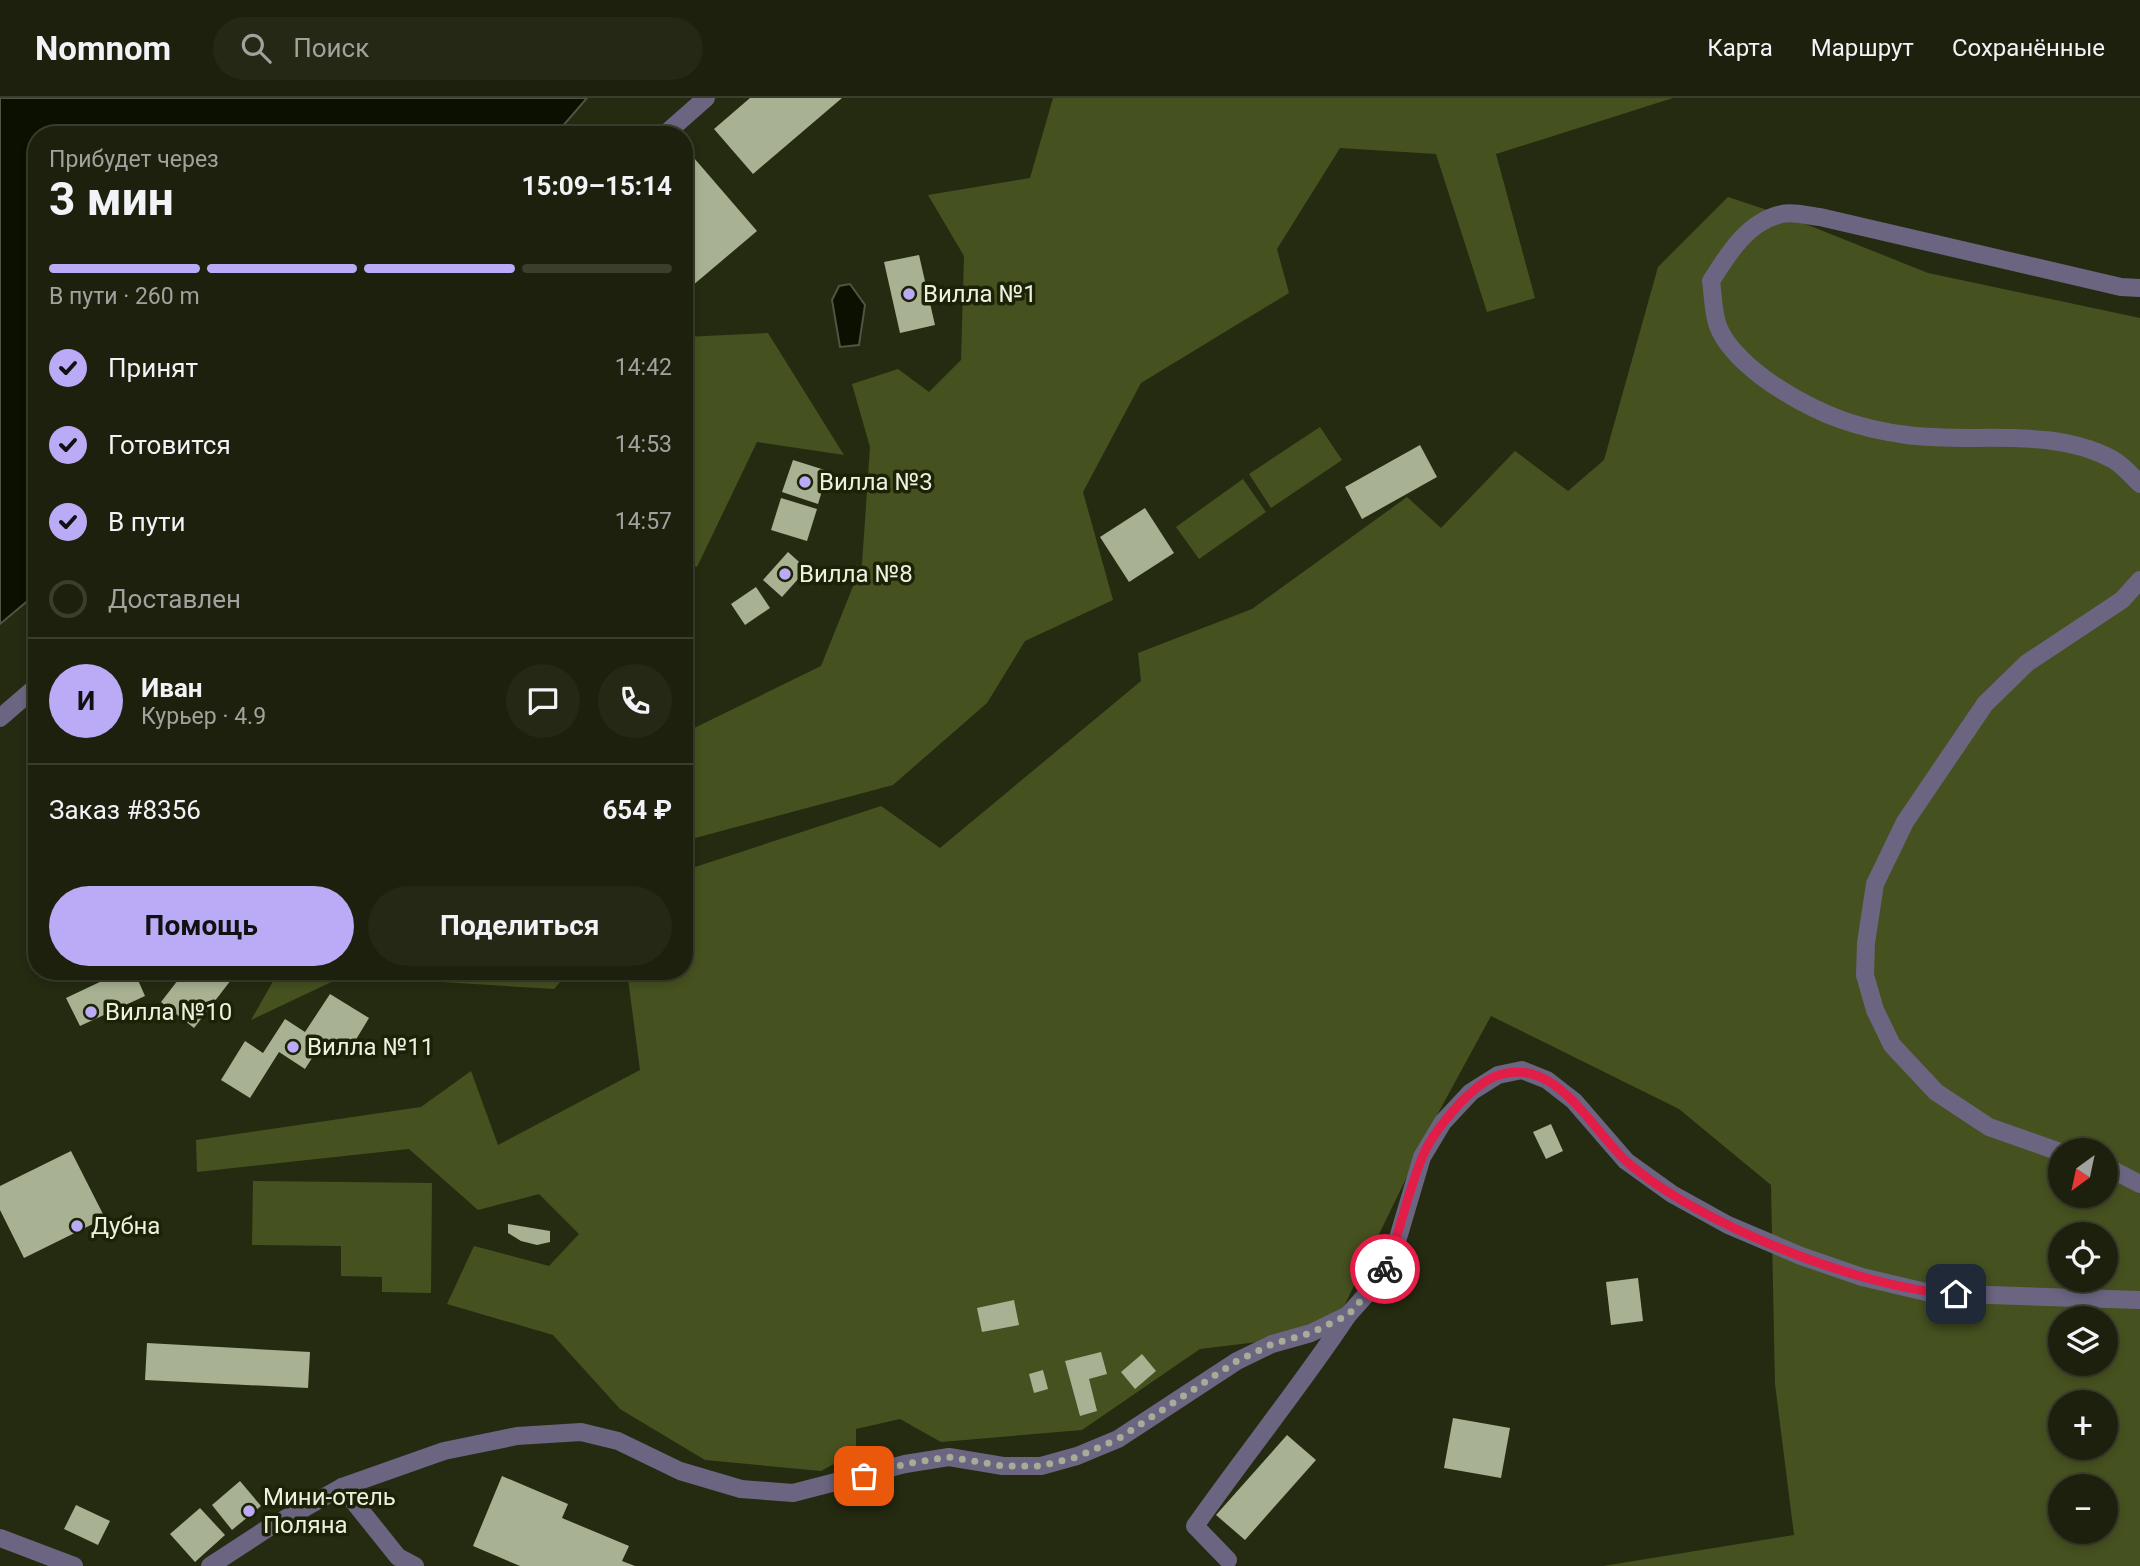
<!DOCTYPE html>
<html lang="ru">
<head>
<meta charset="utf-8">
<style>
  body { margin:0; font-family:Roboto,sans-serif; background:#252815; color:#f1f3f6; height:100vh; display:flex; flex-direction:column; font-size:26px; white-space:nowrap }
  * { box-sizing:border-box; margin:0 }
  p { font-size:23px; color:#a0a39d }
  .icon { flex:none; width:38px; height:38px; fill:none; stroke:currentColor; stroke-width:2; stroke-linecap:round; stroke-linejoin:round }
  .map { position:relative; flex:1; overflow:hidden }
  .details { position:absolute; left:28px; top:28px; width:665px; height:854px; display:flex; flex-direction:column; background:#1c200c; border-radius:28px; box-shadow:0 4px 10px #0003,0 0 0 2px #3a3e2d }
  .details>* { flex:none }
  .needle { width:46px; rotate:213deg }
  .controls { position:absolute; left:2048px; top:1040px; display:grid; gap:14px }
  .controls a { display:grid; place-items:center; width:70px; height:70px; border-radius:50%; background:#1c200c; box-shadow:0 4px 10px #0003,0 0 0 2px #3a3e2d; font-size:35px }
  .pin { position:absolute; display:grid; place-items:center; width:60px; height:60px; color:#fff; margin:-30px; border-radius:14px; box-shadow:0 4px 10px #0006 }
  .courier { position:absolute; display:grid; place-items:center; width:70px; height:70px; margin:-35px; border:5px solid #e11d48; border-radius:50%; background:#fff; color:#222; box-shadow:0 2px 9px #0007 }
  .head em { font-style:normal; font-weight:700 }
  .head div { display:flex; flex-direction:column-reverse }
  .head { display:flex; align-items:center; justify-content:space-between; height:119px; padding:0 21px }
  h1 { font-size:46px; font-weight:700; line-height:52px }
  .bar { display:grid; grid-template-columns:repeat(4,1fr); gap:10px 7px; align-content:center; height:84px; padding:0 21px }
  .bar i { height:9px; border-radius:5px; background:#3a3e2d }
  .bar .selected { background:#bbaaf6 }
  .bar p { grid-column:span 4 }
  .line { display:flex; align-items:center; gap:18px; padding:0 21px; border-top:2px solid #3a3e2d }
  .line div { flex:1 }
  .round { display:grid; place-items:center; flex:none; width:74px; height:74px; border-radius:37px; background:#252815 }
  ol { padding:0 21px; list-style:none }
  li { display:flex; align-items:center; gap:21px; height:77px }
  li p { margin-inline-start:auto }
  li .icon { padding:7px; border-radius:50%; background:#bbaaf6; color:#111; stroke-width:4 }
  li:last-child { color:#a0a39d }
  li i { width:38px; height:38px; border:4px solid #3a3e2d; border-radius:50% }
  .button { display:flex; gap:14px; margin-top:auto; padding:14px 21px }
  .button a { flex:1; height:80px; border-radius:42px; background:#bbaaf6; color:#111; font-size:28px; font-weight:700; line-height:80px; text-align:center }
  .button a+a { background:#252815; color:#f1f3f6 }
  header { display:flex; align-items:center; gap:42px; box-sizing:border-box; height:98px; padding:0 35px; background:#1c200c; border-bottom:2px solid #3a3e2d }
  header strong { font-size:33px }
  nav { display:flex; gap:38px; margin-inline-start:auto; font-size:24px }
  .search { width:490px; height:63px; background:#252815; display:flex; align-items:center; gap:18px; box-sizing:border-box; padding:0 24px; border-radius:38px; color:#a0a39d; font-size:26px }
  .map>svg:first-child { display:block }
  .green { fill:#465120; fill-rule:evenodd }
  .water { fill:#0c1000; stroke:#4f5443; stroke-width:2 }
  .building { fill:#a8b191 }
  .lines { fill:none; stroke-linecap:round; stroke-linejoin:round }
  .minor { stroke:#6b6581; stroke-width:18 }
  .done { stroke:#a6ac97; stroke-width:7; stroke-dasharray:0 12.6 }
  .route { stroke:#e11d48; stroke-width:9 }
  .poi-dot { fill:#bbaaf6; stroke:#1c2206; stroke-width:2.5 }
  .labels { text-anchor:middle; stroke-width:7; stroke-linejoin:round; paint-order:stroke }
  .poi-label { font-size:24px; fill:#ecf1e0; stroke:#1c2206; text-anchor:start }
</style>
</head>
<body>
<header>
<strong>Nomnom</strong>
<div class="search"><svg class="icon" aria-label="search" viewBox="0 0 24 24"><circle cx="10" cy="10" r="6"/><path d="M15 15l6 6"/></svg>Поиск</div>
<nav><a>Карта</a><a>Маршрут</a><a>Сохранённые</a></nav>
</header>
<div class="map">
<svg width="2140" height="1468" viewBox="0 0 2140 1468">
  <rect width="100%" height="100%" fill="#252b10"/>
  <!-- green -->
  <g class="green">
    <polygon points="1053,0 1673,0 1496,56 1535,200 1487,214 1436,56 1340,50 1277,151 1289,195 1141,285 1083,394 1113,502 1025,543 987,605 893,687 684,743 684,635 821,568 862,466 870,349 852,286 898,271 929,294 961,262 964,158 928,97 1030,80"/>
    <path d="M 1728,99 L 1788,119 L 1928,175 L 2140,220 L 2140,1468 L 1603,1468 L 1794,1437 L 1775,1286 L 1771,1087 L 1679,1011 L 1491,918 L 1436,1019 L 1331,1235 L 1200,1251 L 1082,1332 L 941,1344 L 900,1321 L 856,1331 L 856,1354 L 821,1373 L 705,1362 L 620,1311 L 553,1237 L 447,1206 L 474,1148 L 549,1168 L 579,1136 L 539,1096 L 478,1112 L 409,1051 L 197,1074 L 196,1042 L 421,1009 L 471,973 L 498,1047 L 640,972 L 627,873 L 684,873 L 684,776 L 689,771 L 881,708 L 940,750 L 1141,583 L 1138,555 L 1252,511 L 1407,399 L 1441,430 L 1515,353 L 1568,393 L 1604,362 L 1658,169 ZM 2060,1052 L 2105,1052 L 2105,1097 L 2060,1097 ZM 2060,1136 L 2105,1136 L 2105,1181 L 2060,1181 ZM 2060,1220 L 2105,1220 L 2105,1265 L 2060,1265 ZM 2060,1304 L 2105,1304 L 2105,1349 L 2060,1349 ZM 2060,1388 L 2105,1388 L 2105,1433 L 2060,1433 Z"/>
    <polygon points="768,235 844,357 757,344 697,469 684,463 684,239"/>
    <polygon points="1320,329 1342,362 1271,410 1249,376"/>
    <polygon points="1243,381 1266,414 1199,461 1176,429"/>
    <polygon points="279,873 570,873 554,891 344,878 251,922"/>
    <polygon points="253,1083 432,1085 431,1195 382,1194 382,1179 341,1178 341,1148 252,1147"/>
  </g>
  <!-- water -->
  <g class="water">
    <polygon points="0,0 587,0 555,37 37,37 37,495 0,526"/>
    <polygon points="850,186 865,207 859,247 840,249 832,202 839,188"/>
  </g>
  <!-- building -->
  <g class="building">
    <polygon points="750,0 842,0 753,76 714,31"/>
    <polygon points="694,60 757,133 692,188 684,180 684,68"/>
    <polygon points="919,157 935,227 900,235 884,164"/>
    <polygon points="684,288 691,288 689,330 684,330"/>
    <polygon points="1420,347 1437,379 1362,421 1345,389"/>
    <polygon points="793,362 828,373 818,406 782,394"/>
    <polygon points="781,400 817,411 807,443 771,432"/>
    <polygon points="1145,410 1174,455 1129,484 1100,439"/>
    <polygon points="788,454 807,471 782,499 763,482"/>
    <polygon points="756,489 770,510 745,527 731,506"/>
    <polygon points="123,873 134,873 145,898 80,928 66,900"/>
    <polygon points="185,873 238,873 194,930 161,904"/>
    <polygon points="330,896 369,920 346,958 323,943 305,971 279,954 250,1000 221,982 245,943 263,955 285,921 305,934"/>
    <polygon points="1551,1026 1563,1053 1546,1061 1533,1034"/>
    <polygon points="71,1053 105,1120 24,1160 0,1112 0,1088"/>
    <polygon points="508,1126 550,1133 550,1144 537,1147 521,1143 508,1135"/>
    <polygon points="1638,1180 1643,1223 1611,1227 1606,1184"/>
    <polygon points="1014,1202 1019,1227 982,1234 977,1210"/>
    <polygon points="147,1245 310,1254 308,1290 145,1282"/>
    <polygon points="1101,1254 1107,1276 1089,1281 1097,1313 1080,1318 1065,1263"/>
    <polygon points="1142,1256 1156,1273 1135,1291 1121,1274"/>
    <polygon points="1043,1272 1048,1291 1034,1295 1029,1276"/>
    <polygon points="1453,1320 1510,1330 1501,1380 1444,1370"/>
    <polygon points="1287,1337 1316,1362 1245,1442 1216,1417"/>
    <polygon points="502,1378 568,1406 562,1420 629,1448 622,1463 635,1468 520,1468 473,1448"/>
    <polygon points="240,1383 261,1408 232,1432 212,1407"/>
    <polygon points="76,1407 110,1423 98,1447 64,1431"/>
    <polygon points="200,1410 225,1437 195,1464 170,1436"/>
  </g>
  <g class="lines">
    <!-- minor -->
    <g class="minor">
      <polyline points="664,37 706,0"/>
      <path d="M 2140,190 L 2121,189 L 1820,119 C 1809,118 1793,113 1782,116 C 1748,123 1728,156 1711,183 C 1713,196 1713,212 1717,225 C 1725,252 1760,279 1783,293 C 1823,318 1860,331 1907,337 C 1975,346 2050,328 2112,361 C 2123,367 2132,378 2140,386"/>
      <polyline points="0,620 37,588"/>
      <polyline points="2060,1054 1989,1029 1936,994 1892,947 1875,912 1865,877 1866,845 1875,786 1905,724 1985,606 2027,565 2122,502 2140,482"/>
      <polyline points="2105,1068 2140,1086"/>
      <polyline points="342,1389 398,1459 415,1468"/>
      <polyline points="0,1440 74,1468"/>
      <path d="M 1228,1462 L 1195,1428 C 1245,1357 1300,1289 1348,1217"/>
      <polyline points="210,1468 265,1432 342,1389 444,1353 517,1338 581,1334 618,1343 680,1373 741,1391 793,1395 905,1366 949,1359 1003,1368 1041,1368 1077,1358 1118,1341 1237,1263 1272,1246 1311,1235 1348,1217 1382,1179 1398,1140 1422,1059 1443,1024 1471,994 1498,977 1522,972 1547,982 1574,1003 1626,1063 1672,1096 1728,1127 1801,1158 1862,1179 1930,1195 2140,1202"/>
    </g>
  </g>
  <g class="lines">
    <!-- done -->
    <polyline class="done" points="864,1378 905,1366 949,1359 1003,1368 1041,1368 1077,1359 1118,1341 1237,1263 1272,1246 1311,1235 1348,1217 1382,1179 1385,1171"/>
    <!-- route -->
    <path class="route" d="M 1385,1171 C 1400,1135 1407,1096 1422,1060 C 1430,1039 1446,1021 1461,1004 C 1471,994 1485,981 1499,977 C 1556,958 1592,1032 1626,1063 C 1696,1125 1863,1192 1956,1196"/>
  </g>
  <!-- markers -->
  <g class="poi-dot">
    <circle cx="909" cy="196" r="7"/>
    <circle cx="805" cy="384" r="7"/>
    <circle cx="785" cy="476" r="7"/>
    <circle cx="91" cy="914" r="7"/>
    <circle cx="293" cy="949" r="7"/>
    <circle cx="77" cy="1128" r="7"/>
    <circle cx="249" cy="1413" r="7"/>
  </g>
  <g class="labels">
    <!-- poi labels -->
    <g class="poi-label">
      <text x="923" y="204">Вилла №1</text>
      <text x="819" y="392">Вилла №3</text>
      <text x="799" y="484">Вилла №8</text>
      <text x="105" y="922">Вилла №10</text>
      <text x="307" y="957">Вилла №11</text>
      <text x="91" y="1136">Дубна</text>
      <text x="263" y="1407">Мини-отель<tspan x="263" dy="28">Поляна</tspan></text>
    </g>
  </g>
</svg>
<div class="controls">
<a><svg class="needle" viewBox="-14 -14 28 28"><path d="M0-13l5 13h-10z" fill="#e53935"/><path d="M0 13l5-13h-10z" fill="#a0a39d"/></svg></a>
<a><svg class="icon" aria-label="locate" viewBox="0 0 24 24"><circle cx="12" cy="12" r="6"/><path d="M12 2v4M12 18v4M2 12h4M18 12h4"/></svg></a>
<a><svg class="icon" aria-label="layers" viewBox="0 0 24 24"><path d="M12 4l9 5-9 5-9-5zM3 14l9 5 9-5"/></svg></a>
<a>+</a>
<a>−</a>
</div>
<div class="pin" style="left:864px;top:1378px;background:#ea580c"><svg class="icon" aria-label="bag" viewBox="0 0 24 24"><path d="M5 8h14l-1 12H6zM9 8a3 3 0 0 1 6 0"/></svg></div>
<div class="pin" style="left:1956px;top:1196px;background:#1f2937"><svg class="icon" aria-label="home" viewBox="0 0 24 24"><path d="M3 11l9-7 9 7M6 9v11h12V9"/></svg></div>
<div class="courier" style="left:1385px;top:1171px"><svg class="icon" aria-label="bike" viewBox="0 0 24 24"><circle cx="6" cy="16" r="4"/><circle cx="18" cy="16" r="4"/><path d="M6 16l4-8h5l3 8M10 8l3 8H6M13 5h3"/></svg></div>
<section class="details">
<div class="head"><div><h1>3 мин</h1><p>Прибудет через</p></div><em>15:09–15:14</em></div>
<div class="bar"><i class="selected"></i><i class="selected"></i><i class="selected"></i><i></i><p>В пути · 260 m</p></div>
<ol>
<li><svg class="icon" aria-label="check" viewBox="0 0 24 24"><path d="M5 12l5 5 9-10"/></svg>Принят<p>14:42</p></li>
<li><svg class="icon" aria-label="check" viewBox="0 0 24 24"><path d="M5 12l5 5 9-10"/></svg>Готовится<p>14:53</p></li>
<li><svg class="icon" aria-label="check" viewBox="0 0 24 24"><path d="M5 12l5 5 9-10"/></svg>В пути<p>14:57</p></li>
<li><i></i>Доставлен</li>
</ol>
<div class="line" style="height:126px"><b class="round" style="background:#bbaaf6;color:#111">И</b><div><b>Иван</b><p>Курьер · 4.9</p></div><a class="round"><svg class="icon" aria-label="chat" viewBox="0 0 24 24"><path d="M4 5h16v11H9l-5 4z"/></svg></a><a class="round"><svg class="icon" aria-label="phone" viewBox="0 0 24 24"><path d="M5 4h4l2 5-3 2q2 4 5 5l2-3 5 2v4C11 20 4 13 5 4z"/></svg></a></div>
<div class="line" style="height:91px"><div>Заказ #8356</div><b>654 ₽</b></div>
<div class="button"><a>Помощь</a><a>Поделиться</a></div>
</section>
</div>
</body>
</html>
